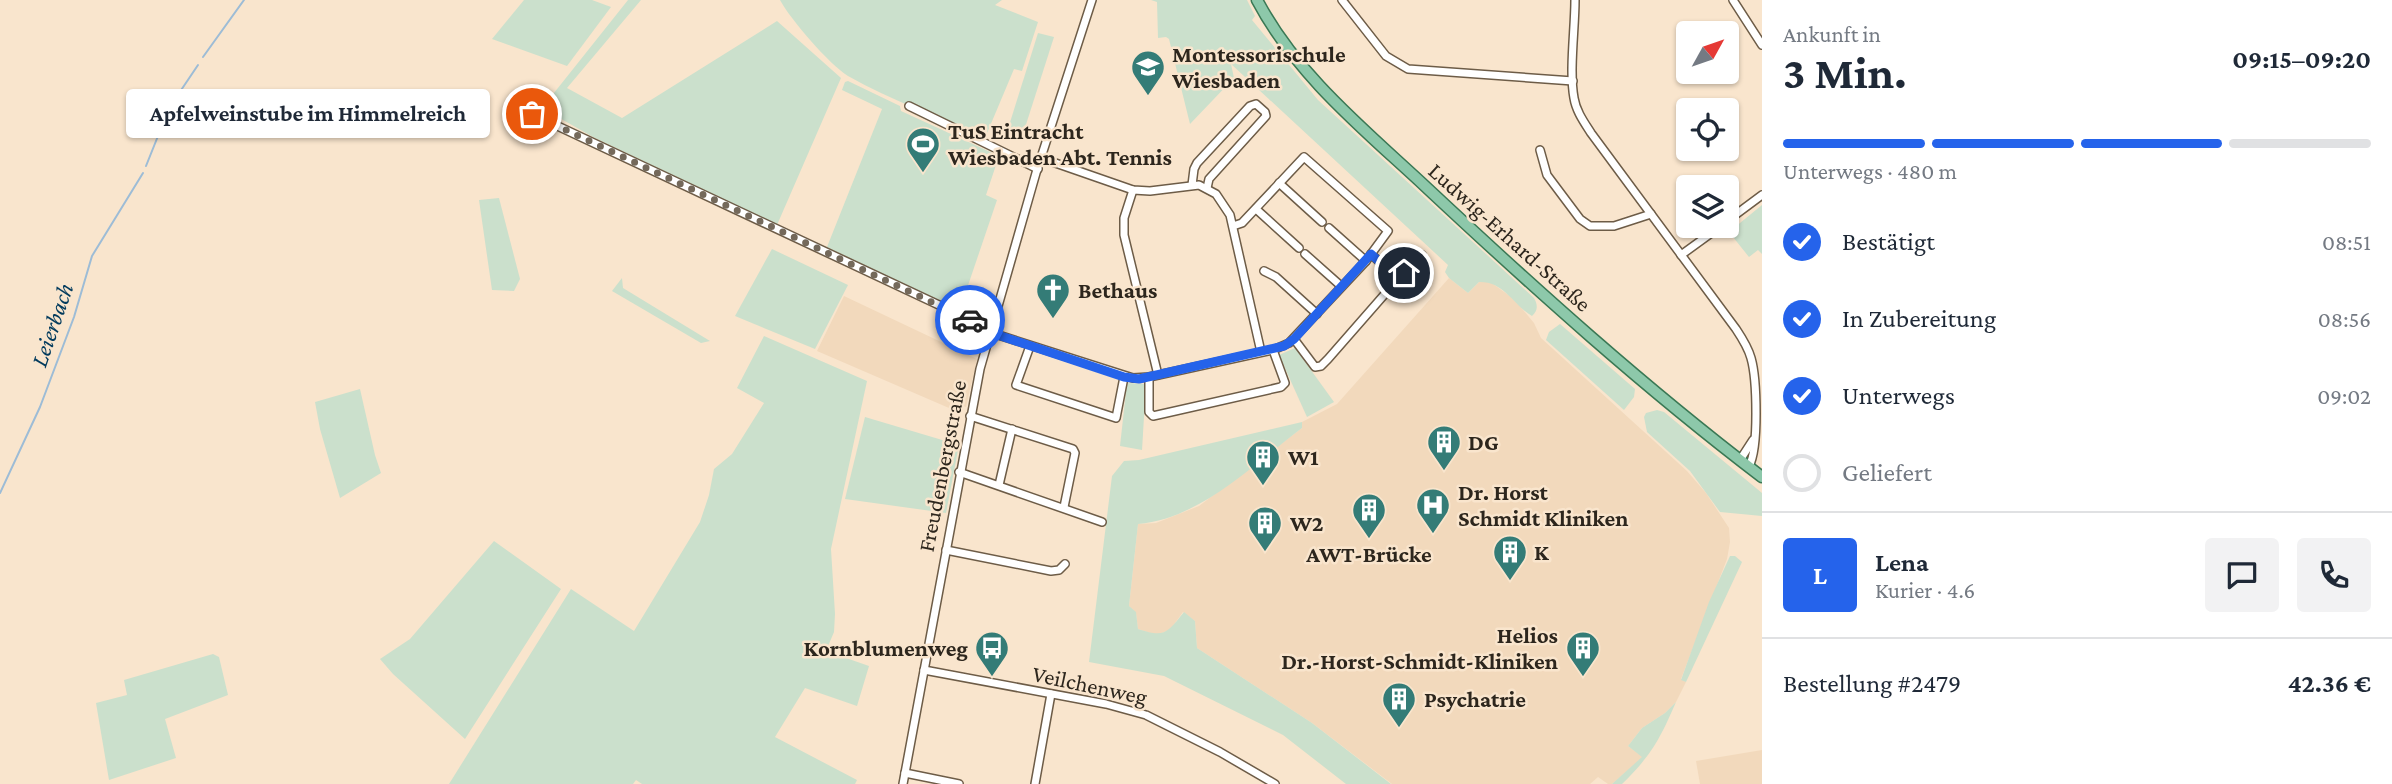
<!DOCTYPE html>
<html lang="de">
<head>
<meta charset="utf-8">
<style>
  body { margin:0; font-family:"Crimson Pro",serif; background:#f2f2f3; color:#1f2937; height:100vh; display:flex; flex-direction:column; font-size:26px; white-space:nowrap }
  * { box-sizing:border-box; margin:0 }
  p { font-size:23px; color:#747a83 }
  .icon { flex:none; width:38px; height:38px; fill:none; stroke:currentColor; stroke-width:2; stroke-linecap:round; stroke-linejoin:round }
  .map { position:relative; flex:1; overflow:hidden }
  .sheet { display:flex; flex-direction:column; background:#fff; width:630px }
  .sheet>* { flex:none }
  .needle { width:46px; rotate:50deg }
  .tools { position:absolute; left:1676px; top:21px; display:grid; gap:14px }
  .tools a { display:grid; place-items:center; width:63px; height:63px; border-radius:7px; background:#fff; box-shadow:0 2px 5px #0004; font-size:35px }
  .pin { position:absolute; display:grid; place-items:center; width:60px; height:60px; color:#fff; margin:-30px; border:4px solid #fff; border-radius:50%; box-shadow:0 2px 7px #0007 }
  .courier { position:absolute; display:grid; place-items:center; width:70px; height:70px; margin:-35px; border:5px solid #2563eb; border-radius:50%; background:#fff; color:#222; box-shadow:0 2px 9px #0007 }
  .bubble { position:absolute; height:49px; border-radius:7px; background:#fff; box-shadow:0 2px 5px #0004; font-size:23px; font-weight:700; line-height:49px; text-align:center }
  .head em { font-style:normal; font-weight:700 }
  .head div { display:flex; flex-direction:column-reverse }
  .head { display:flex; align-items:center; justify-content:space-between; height:119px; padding:0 21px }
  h1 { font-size:46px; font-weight:700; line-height:52px }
  .bar { display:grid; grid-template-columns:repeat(4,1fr); gap:10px 7px; align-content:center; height:84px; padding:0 21px }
  .bar i { height:9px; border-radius:5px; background:#e0e1e3 }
  .bar .current { background:#2563eb }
  .bar p { grid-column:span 4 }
  .line { display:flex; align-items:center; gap:18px; padding:0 21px; border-top:2px solid #e0e1e3 }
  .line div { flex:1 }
  .round { display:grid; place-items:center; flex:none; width:74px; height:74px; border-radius:7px; background:#f2f2f3 }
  ol { padding:0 21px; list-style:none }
  li { display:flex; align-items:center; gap:21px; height:77px }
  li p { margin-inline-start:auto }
  li .icon { padding:7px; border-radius:50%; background:#2563eb; color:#fff; stroke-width:4 }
  li:last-child { color:#747a83 }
  li i { width:38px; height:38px; border:4px solid #e0e1e3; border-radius:50% }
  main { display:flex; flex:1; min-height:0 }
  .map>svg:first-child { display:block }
  .built { fill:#f2d9bc }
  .green { fill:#cbe0cc }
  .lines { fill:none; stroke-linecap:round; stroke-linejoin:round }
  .stream { stroke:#9dbcd6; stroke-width:2 }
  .minor-casing { stroke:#6d5c47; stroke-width:10 }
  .major-casing { stroke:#3a7854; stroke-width:13 }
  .minor { stroke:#fff; stroke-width:7 }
  .major { stroke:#8dc8aa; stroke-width:10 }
  .done { stroke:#74695b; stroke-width:7; stroke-dasharray:0 12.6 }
  .route { stroke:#2563eb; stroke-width:9 }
  .labels { text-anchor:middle; stroke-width:5; stroke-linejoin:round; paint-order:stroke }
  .poi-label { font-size:23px; font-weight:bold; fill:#2d261d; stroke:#f9e5cd; text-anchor:start }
  .street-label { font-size:23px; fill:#2d261d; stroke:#f9e5cd }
  .water-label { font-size:24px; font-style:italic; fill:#033b5d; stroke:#f9e5cd }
</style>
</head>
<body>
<main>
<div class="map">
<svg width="1762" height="784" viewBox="0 0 1762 784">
  <rect width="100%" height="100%" fill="#f9e5cd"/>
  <!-- built -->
  <g class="built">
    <polygon points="1449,278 1468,293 1479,282 1489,281 1514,299 1534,323 1541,338 1687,471 1706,493 1729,528 1730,542 1727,559 1681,679 1686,682 1676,702 1665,713 1642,728 1628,746 1643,757 1612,784 1608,784 1598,777 1590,784 1392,784 1312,723 1197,648 1195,621 1183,612 1170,630 1156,635 1138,629 1136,613 1129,606 1138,524 1156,523 1199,506 1302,428 1302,422 1337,404"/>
    <polygon points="844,296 977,359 966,407 951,402 949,408 817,351"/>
    <polygon points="1762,750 1762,784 1700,784 1696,761"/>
  </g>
  <!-- green -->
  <g class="green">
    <polygon points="524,0 592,0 611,7 567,66 492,39"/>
    <polygon points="628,0 641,0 567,88 622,118 777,21 841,78 777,225 593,137 542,108"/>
    <path d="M 780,0 L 1002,0 L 995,5 L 1038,22 L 1022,71 L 1014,69 L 985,138 C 939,117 892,101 848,76 C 830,65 790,19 780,0 Z"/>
    <path d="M 1151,0 L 1247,0 L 1255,16 L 1252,20 L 1318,100 L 1534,298 C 1538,305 1538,311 1532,316 C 1514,306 1504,281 1479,282 L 1468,293 L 1449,278 L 1445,272 L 1448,265 L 1231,64 L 1234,78 L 1190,124 L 1169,39 L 1166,37 L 1158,38 L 1157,2 Z"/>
    <polygon points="1038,33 1054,37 1022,137 1007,132"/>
    <polygon points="848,81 900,106 901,111 999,156 986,195 997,200 959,312 827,247 882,109 842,90 845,82"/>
    <polygon points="499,198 520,279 514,291 492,290 479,200"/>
    <polygon points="1762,205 1762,254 1758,250 1749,257 1729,232"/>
    <polygon points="772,249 848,285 815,349 735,316"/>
    <polygon points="622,278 623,288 710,341 701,343 612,291"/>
    <polygon points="1560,324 1635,389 1634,397 1624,410 1546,340 1549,332"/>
    <polygon points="764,336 867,381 831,549 835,614 834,632 826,651 869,666 857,706 805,688 775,737 857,780 855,784 642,784 636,780 633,784 449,784 571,589 634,631 700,522 709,495 714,469 732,454 764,403 737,388"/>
    <polygon points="1295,348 1334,402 1307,417 1279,355"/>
    <polygon points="1127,383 1146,384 1142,450 1120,446"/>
    <polygon points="360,389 375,455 381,473 340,498 320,429 315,402"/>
    <polygon points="1657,410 1664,412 1762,493 1762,516 1720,512 1690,471 1647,432 1644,417 1646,413"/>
    <polygon points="865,417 959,445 946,513 845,499"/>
    <path d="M 1302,422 L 1302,428 C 1254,464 1200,519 1138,524 L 1129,606 L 1136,612 L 1138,629 C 1165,638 1167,633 1184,612 L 1195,621 L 1197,648 L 1312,723 L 1391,784 L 1346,784 L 1283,735 L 1164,676 L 1089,662 L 1112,476 L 1124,461 L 1139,460 Z"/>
    <polygon points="494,541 561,589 465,739 393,674 380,659 410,639"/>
    <polygon points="1730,556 1735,556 1742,562 1686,682 1681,680 1709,602"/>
    <polygon points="213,654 219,657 228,695 165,719 176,758 109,780 96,703 127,695 124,680"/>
    <path d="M 1676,702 C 1660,739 1651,756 1622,784 L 1612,784 L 1642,757 L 1628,746 L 1642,728 L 1665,713 Z"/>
  </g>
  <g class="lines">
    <!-- stream -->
    <g class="stream">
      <polyline points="203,57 244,0"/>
      <polyline points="167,111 198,65"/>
      <polyline points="146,166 164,121"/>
      <polyline points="0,493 40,407 74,317 92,256 143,173"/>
    </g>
    <!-- minor casing -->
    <g class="minor-casing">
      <g id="minor">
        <polyline points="1342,0 1386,56 1408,69 1573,81"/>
        <path d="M 1575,0 C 1575,29 1569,71 1574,98 C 1576,111 1584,122 1591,133 L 1736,329 C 1742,338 1748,347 1751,358 C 1757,379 1759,448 1749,466"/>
        <polyline points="1733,0 1762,45"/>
        <polyline points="909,106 1038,169"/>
        <polyline points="532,114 990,329"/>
        <polyline points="1540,150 1547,175 1580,219 1590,226 1614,226 1651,214"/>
        <polyline points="1041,158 1133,190 1150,191 1199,185 1216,194 1230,215 1261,352"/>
        <polyline points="1279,183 1322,222"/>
        <polyline points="1192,185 1194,169 1197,163 1250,106 1256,104 1265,112 1266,116 1209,179 1207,188"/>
        <polyline points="1133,190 1124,218 1124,235 1158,375"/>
        <polyline points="1256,209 1299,248"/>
        <polyline points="1727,221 1762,195"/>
        <polyline points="1329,228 1366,261"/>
        <polyline points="1305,254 1341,286"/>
        <polyline points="1681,255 1721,226"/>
        <polyline points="1264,271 1276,277 1317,314"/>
        <polyline points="1398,279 1422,255"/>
        <polyline points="989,332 1133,378 1149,377 1273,350 1289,343 1366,261 1388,231 1304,157 1242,223 1233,226"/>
        <polyline points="1294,339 1315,367 1321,366 1328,359 1398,279 1371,254"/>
        <polyline points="1030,346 1016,385 1116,418 1124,377"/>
        <polyline points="1149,377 1149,412 1153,416 1281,387 1285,383 1273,350"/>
        <polyline points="970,416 1073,449 1075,453 1064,507"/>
        <polyline points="1740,460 1753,440"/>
        <polyline points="959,472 1102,522"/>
        <polyline points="999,485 1012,429"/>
        <polyline points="946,550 1051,571 1059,570 1065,564"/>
        <polyline points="924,670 1106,704 1146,715 1220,752 1275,784"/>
        <polyline points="905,773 959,784"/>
        <polyline points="903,784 980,369 1036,173 1092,0"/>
        <polyline points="1035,784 1051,694"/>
      </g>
    </g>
    <!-- major casing -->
    <g class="major-casing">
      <path id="major" d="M 1257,0 C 1297,76 1366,131 1427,188 C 1535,289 1645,388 1762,477"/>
    </g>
    <!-- minor -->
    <use href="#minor" class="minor"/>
    <!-- major -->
    <use href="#major" class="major"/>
  </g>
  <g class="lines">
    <!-- done -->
    <polyline class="done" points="532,114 970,320"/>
    <!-- route -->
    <polyline class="route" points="970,320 990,329 989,332 1124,377 1139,379 1284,346 1294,339 1371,254 1398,279 1404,273"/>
  </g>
  <!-- icons -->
  <defs>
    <g id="school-pin" transform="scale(1.75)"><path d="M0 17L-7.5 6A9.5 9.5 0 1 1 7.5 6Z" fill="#347c77" stroke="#f9e5cd"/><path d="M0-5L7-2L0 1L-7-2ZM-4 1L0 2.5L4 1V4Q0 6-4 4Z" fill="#fff"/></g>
    <g id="stadium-pin" transform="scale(1.75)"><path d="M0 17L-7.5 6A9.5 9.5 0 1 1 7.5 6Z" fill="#347c77" stroke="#f9e5cd"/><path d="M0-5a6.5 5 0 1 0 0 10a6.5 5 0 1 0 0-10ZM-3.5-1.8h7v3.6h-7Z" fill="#fff"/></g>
    <g id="church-pin" transform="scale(1.75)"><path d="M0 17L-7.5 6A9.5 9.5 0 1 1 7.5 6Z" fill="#347c77" stroke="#f9e5cd"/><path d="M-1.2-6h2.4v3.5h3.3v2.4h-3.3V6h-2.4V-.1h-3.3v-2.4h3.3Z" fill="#fff"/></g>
    <g id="building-pin" transform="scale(1.75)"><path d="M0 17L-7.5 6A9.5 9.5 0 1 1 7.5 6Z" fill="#347c77" stroke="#f9e5cd"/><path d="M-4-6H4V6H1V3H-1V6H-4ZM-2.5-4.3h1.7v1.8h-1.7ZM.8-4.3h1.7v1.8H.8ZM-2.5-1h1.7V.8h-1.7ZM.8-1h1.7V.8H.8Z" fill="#fff"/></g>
    <g id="hospital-pin" transform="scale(1.75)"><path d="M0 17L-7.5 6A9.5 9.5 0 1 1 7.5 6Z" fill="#347c77" stroke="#f9e5cd"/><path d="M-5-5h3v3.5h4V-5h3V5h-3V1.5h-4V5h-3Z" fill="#fff"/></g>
    <g id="bus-pin" transform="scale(1.75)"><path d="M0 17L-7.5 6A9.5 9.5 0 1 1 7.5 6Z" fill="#347c77" stroke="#f9e5cd"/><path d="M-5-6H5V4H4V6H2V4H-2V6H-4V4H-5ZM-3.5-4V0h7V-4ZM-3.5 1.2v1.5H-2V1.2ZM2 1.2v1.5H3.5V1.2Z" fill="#fff"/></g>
  </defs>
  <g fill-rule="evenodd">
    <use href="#school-pin" x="1148" y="67"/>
    <use href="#stadium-pin" x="923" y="144"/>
    <use href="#church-pin" x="1053" y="290"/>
    <use href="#building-pin" x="1444" y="442"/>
    <use href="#building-pin" x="1263" y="457"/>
    <use href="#hospital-pin" x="1433" y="505"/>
    <use href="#building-pin" x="1369" y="510"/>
    <use href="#building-pin" x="1265" y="523"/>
    <use href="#building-pin" x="1510" y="552"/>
    <use href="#bus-pin" x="992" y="648"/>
    <use href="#building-pin" x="1583" y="648"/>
    <use href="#building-pin" x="1399" y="699"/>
  </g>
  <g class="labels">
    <!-- poi labels -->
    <g class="poi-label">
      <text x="1172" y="62">Montessorischule<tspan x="1172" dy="26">Wiesbaden</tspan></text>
      <text x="948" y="139">TuS Eintracht<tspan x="948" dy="26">Wiesbaden Abt. Tennis</tspan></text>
      <text x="1078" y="298">Bethaus</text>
      <text x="1468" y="450">DG</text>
      <text x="1288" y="465">W1</text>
      <text x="1458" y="500">Dr. Horst<tspan x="1458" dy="26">Schmidt Kliniken</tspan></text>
      <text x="1290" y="531">W2</text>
      <text x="1534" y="560">K</text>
      <text x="1369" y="562" text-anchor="middle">AWT-Brücke</text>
      <text x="1558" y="643" text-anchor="end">Helios<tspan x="1558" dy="26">Dr.-Horst-Schmidt-Kliniken</tspan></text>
      <text x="968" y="656" text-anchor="end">Kornblumenweg</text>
      <text x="1424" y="707">Psychatrie</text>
    </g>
    <!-- street labels -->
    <g class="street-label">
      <text transform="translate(1510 237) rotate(42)" y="8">Ludwig-Erhard-Straße</text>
      <text transform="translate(942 466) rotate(-79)" y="8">Freudenbergstraße</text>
      <text transform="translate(1090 685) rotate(12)" y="8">Veilchenweg</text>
    </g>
    <!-- water labels -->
    <g class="water-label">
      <text transform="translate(52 325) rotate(-71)" y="8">Leierbach</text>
    </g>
  </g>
</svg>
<div class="tools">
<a><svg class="needle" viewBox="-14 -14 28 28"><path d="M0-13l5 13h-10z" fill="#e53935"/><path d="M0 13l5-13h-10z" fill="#747a83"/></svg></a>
<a><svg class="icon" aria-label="locate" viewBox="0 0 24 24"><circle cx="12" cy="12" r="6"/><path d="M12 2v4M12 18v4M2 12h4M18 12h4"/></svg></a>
<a><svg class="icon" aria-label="layers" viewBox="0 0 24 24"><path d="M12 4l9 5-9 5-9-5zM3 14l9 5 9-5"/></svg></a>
</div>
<div class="pin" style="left:532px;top:114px;background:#ea580c"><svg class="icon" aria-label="bag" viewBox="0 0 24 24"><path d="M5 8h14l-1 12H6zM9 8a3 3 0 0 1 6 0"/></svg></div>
<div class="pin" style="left:1404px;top:273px;background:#1f2937"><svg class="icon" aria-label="home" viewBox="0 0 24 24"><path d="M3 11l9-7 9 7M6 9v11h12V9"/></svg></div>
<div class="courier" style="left:970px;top:320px"><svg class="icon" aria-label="car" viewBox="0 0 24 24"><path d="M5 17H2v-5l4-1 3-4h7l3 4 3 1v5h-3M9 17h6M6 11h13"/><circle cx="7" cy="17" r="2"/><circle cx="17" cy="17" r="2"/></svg></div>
<div class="bubble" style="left:126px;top:89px;width:364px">Apfelweinstube im Himmelreich</div>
</div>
<section class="sheet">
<div class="head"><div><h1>3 Min.</h1><p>Ankunft in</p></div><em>09:15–09:20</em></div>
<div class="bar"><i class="current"></i><i class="current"></i><i class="current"></i><i></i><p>Unterwegs · 480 m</p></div>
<ol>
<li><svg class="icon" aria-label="check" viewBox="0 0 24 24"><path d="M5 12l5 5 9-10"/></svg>Bestätigt<p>08:51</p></li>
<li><svg class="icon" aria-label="check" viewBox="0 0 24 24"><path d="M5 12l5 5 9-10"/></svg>In Zubereitung<p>08:56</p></li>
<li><svg class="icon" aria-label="check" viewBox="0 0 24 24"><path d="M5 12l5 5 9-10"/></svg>Unterwegs<p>09:02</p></li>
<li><i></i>Geliefert</li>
</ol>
<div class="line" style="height:126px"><b class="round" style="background:#2563eb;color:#fff">L</b><div><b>Lena</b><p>Kurier · 4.6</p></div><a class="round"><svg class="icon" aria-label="chat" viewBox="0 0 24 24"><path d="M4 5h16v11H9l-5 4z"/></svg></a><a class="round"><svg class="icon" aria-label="phone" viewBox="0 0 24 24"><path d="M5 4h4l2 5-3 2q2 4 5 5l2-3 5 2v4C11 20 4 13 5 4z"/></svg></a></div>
<div class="line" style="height:91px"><div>Bestellung #2479</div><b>42.36 €</b></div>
</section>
</main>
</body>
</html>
